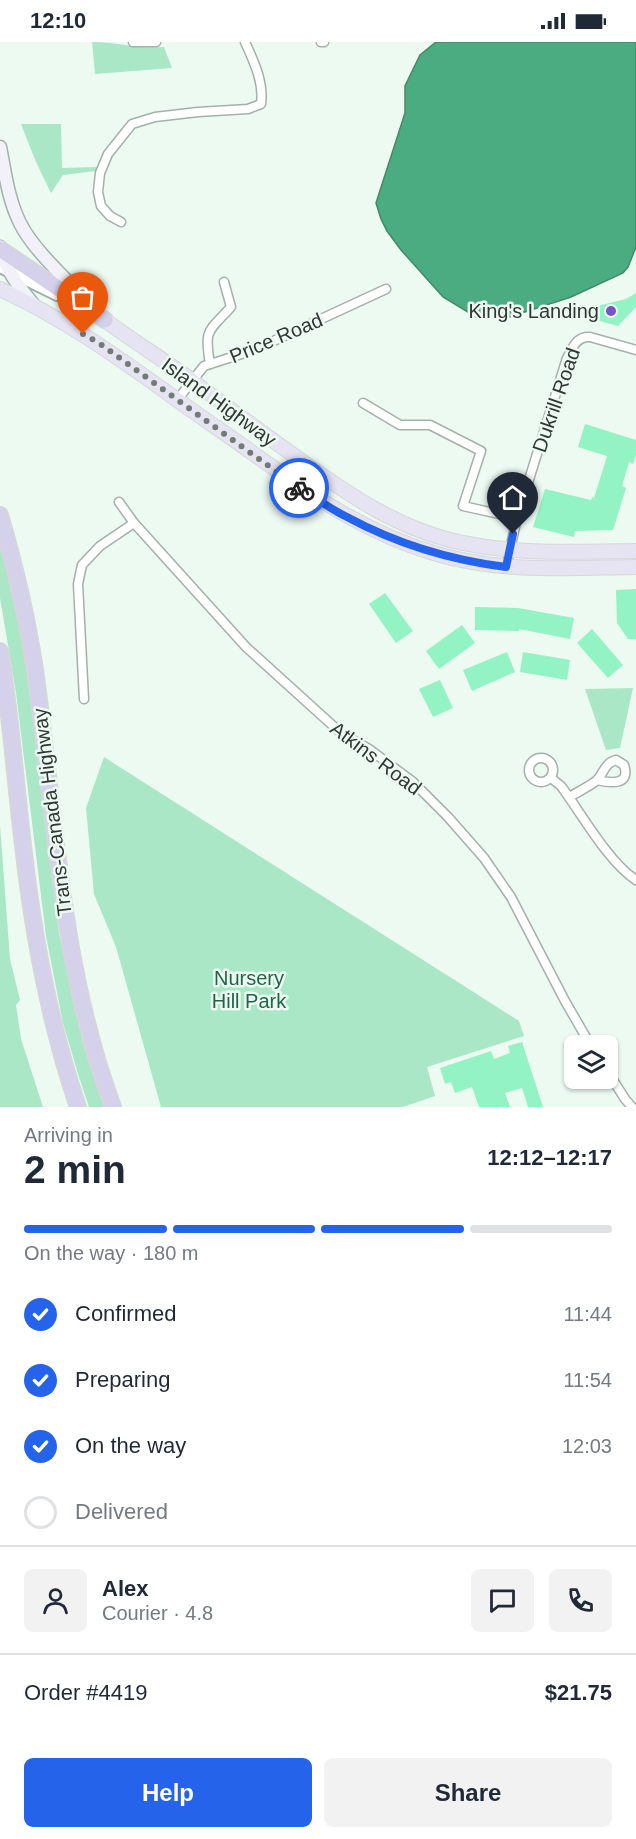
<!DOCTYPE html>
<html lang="en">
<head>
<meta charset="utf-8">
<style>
  body { margin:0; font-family:Arial,sans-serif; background:#f2f2f3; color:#1f2937; height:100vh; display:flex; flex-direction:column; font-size:22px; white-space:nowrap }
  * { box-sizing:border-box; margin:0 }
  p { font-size:20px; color:#747a83 }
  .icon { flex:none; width:33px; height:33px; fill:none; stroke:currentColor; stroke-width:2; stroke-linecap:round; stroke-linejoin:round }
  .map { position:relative; height:1065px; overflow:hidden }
  .side { display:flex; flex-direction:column; background:#fff; flex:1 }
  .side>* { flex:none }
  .controls { position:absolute; left:564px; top:993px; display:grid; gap:12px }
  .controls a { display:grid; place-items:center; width:54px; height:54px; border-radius:9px; background:#fff; box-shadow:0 2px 4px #0004; font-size:30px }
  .pin { position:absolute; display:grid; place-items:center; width:51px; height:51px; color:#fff; margin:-62px -26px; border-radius:50% 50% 50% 0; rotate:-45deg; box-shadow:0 0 6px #0007 }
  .pin .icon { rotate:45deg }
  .courier { position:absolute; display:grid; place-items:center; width:60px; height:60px; margin:-30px; border:4px solid #2563eb; border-radius:50%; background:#fff; color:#222; box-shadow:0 2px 8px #0007 }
  .headline em { font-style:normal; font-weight:700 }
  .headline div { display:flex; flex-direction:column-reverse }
  .headline { display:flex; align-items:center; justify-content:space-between; height:102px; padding:0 24px }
  h1 { font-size:39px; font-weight:700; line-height:45px }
  .bar { display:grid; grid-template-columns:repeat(4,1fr); gap:9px 6px; align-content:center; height:72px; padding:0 24px }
  .bar i { height:8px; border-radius:4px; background:#e0e1e3 }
  .bar .on { background:#2563eb }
  .bar p { grid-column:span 4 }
  .line { display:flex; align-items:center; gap:15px; padding:0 24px; border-top:2px solid #e0e1e3 }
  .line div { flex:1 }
  .round { display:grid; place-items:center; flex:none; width:63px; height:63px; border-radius:9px; background:#f2f2f3 }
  ol { padding:0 24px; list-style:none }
  li { display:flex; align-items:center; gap:18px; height:66px }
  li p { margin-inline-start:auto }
  li .icon { padding:6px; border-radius:50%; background:#2563eb; color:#fff; stroke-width:4 }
  li:last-child { color:#747a83 }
  li i { width:33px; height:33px; border:3px solid #e0e1e3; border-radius:50% }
  .cta { display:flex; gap:12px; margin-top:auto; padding:12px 24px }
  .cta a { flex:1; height:69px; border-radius:9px; background:#2563eb; color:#fff; font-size:24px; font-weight:700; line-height:69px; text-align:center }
  .cta a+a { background:#f2f2f3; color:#1f2937 }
  .status { display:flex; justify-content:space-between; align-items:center; height:42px; padding:0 30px; background:#fff; direction:ltr }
  .status svg { height:16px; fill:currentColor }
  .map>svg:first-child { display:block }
  .green { fill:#aae7c7 }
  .water { fill:#4cac81; stroke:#44896a; stroke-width:1.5 }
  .building { fill:#93f3c4 }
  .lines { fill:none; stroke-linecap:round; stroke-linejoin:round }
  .minor-casing { stroke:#a4b1a9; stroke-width:11 }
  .tertiary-casing { stroke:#a4b1a9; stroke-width:14 }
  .secondary-casing { stroke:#a4b1a9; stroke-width:15 }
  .primary-casing { stroke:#d6d7d6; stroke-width:16 }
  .motorway-casing { stroke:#d6d7d6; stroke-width:18 }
  .minor { stroke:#fff; stroke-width:8 }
  .tertiary { stroke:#fff; stroke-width:10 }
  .secondary { stroke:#f2f1f9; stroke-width:12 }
  .primary { stroke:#e6e3f3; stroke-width:14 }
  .motorway { stroke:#d5d1eb; stroke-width:15 }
  .done { stroke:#727b76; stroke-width:6; stroke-dasharray:0 10.8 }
  .route { stroke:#2563eb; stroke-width:8 }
  .poi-dot { fill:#7752cc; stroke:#ecfaf2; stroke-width:2 }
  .labels { text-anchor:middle; stroke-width:5; stroke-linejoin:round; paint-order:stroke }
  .poi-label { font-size:20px; fill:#313734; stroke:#ecfaf2; text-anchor:end }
  .street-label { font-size:20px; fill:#313734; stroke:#ecfaf2 }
  .park-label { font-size:20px; fill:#1e6547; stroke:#ecfaf2 }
</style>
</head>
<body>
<div class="status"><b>12:10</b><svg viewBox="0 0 49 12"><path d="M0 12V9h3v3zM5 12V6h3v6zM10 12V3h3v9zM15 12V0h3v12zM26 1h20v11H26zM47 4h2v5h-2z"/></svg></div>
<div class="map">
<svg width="636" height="1065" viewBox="0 0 636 1065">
  <rect width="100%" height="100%" fill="#ecfaf2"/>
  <!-- green -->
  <g class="green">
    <path d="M 92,0 C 117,0 139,7 164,5 L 172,26 L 95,32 Z"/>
    <polygon points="21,82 61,82 62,126 96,125 96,129 63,133 51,151 36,120"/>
    <polygon points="0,499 20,579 25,612 59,891 83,1001 104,1065 89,1065 79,1035 63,981 46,894 16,651 0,556"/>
    <polygon points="633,646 620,706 606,708 585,647"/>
    <polygon points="104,715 519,979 524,994 427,1025 435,1054 403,1065 161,1065 116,905 94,852 86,766"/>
    <polygon points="0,783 10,917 20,958 16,963 21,997 43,1065 0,1065"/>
  </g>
  <!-- water -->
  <polygon class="water" points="436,0 636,0 636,205 628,225 623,231 571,255 506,276 476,275 443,255 401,208 387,189 381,177 376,161 405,71 405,44 420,13"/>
  <!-- building -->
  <g class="building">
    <polygon points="636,251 636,265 618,284 589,276 593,265 626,257"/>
    <polygon points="585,382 636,398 636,413 633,422 629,420 622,444 626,446 613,488 575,489 574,495 533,485 545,447 591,458 592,455 594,456 607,414 578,405"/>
    <polygon points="636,547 636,597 628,597 617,581 616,548"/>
    <polygon points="385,551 413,589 396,601 369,562"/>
    <polygon points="475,565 518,566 574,576 570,597 519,587 519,589 475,588"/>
    <polygon points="462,583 475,601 439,627 426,609"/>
    <polygon points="592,587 623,623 608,636 577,601"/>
    <polygon points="507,610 515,630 472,649 463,628"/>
    <polygon points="523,610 570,618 567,638 520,630"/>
    <polygon points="440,638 453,666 433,675 419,647"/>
    <polygon points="522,1000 543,1065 528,1065 522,1046 505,1051 510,1065 479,1065 472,1045 455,1051 451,1040 445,1042 440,1026 491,1009 494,1017 510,1011 508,1004"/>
  </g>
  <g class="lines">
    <!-- minor casing -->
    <g class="minor-casing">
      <g id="minor">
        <polyline points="133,0 156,0"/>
        <polyline points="321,0 324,0"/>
        <path d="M 121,180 L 110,174 L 101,164 L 98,150 L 100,131 L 108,112 L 132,82 L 155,75 L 198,70 L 248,67 L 261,62 C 264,40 254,20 245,0"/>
        <path d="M 210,322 C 204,287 208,290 231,265 L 224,240"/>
        <polyline points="177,358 204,324 254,308 386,247"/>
        <polyline points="363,361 400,383 430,383 481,409 463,464 517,476"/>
        <polyline points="119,460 134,481 246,605 341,691 369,707 413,740 448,775 484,816 511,855 565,959 591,1004"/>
        <path d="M 506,525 L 517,476 L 567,316 C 573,306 576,294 590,295 L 636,308"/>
        <polyline points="84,657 78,542 82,523 100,504 134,481"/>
        <circle cx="541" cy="728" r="12"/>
        <path d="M 551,736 L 561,744 C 581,771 609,821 636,838"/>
        <path d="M 569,755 C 578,750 588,745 596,739 C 604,732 604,721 616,718 L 624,723 C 631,744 610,741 597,738"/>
        <polyline points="608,1030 625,1057 632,1065"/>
      </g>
    </g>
    <!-- tertiary casing -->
    <g class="tertiary-casing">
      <polyline id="tertiary" points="0,225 57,253"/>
    </g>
    <!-- secondary casing -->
    <g class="secondary-casing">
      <g id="secondary">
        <path d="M 0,105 C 5,130 8,157 20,181 C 33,208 70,241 92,264"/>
        <path d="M 0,205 C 6,229 19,245 34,263"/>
      </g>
    </g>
    <!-- primary casing -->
    <g class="primary-casing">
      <g id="primary">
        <path d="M 0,247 C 61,275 115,313 169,352 C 195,371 222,389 247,407 C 308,451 364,491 437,512 C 502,531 570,526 636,525"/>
        <path d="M 105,278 C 134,300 166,319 195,341 C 234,370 273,399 313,427 C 357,458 397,484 450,498 C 511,513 574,510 636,509"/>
      </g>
    </g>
    <!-- motorway casing -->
    <g class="motorway-casing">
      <g id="motorway">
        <polyline points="0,207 105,278"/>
        <path d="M 0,473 C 15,524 27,575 35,628 C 56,776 60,923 113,1065"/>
        <path d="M 0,609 C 11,673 15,739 23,803 C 33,893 49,980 78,1065"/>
      </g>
    </g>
    <!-- minor -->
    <use href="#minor" class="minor"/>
    <!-- tertiary -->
    <use href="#tertiary" class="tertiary"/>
    <!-- secondary -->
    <use href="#secondary" class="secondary"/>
    <!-- primary -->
    <use href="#primary" class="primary"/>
    <!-- motorway -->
    <use href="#motorway" class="motorway"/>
  </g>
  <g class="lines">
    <!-- done -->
    <polyline class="done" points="83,292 99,301 299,446"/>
    <!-- route -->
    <path class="route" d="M 299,446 C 315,455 330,467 347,475 C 397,502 450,518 506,525 L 513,492"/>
  </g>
  <!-- markers -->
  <circle class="poi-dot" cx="611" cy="269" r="6"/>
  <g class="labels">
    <!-- poi labels -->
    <g class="poi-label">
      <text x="599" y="276">King's Landing</text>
    </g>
    <!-- street labels -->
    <g class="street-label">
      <text transform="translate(276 296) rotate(-23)" y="7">Price Road</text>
      <text transform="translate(556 358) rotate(-71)" y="7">Dukrill Road</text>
      <text transform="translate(219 360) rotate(36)" y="7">Island Highway</text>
      <text transform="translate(376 716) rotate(37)" y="7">Atkins Road</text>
      <text transform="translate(52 770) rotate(-97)" y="7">Trans-Canada Highway</text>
    </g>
    <!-- park labels -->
    <g class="park-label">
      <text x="249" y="943">Nursery<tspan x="249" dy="23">Hill Park</tspan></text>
    </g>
  </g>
</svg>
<div class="controls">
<a><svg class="icon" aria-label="layers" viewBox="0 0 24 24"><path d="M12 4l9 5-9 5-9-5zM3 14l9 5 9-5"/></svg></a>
</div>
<div class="pin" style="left:83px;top:292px;background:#ea580c"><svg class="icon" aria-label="bag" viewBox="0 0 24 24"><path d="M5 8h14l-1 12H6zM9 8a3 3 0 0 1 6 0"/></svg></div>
<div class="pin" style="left:513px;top:492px;background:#1f2937"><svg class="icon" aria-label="home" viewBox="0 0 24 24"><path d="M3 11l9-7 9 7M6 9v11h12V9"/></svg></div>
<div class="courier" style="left:299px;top:446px"><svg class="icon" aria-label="bike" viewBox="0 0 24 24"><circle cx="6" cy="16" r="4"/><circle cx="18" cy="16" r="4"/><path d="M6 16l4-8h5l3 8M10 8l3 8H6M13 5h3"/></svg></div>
</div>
<section class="side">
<div class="headline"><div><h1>2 min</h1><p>Arriving in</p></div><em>12:12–12:17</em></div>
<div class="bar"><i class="on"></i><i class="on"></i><i class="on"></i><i></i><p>On the way · 180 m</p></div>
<ol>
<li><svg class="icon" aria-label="check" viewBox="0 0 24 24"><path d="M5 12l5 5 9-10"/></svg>Confirmed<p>11:44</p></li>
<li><svg class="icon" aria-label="check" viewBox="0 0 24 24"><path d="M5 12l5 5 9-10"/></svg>Preparing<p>11:54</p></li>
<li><svg class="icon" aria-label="check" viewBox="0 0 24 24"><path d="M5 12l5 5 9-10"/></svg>On the way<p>12:03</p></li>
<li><i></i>Delivered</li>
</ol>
<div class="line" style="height:108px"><a class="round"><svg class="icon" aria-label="person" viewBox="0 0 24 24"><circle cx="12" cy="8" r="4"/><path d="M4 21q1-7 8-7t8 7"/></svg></a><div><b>Alex</b><p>Courier · 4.8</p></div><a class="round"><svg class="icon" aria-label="chat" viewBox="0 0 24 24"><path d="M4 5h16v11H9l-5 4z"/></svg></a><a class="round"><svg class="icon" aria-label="phone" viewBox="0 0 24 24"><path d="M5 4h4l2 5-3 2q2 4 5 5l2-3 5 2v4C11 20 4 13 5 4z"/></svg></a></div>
<div class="line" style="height:78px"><div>Order #4419</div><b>$21.75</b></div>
<div class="cta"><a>Help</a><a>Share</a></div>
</section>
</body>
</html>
